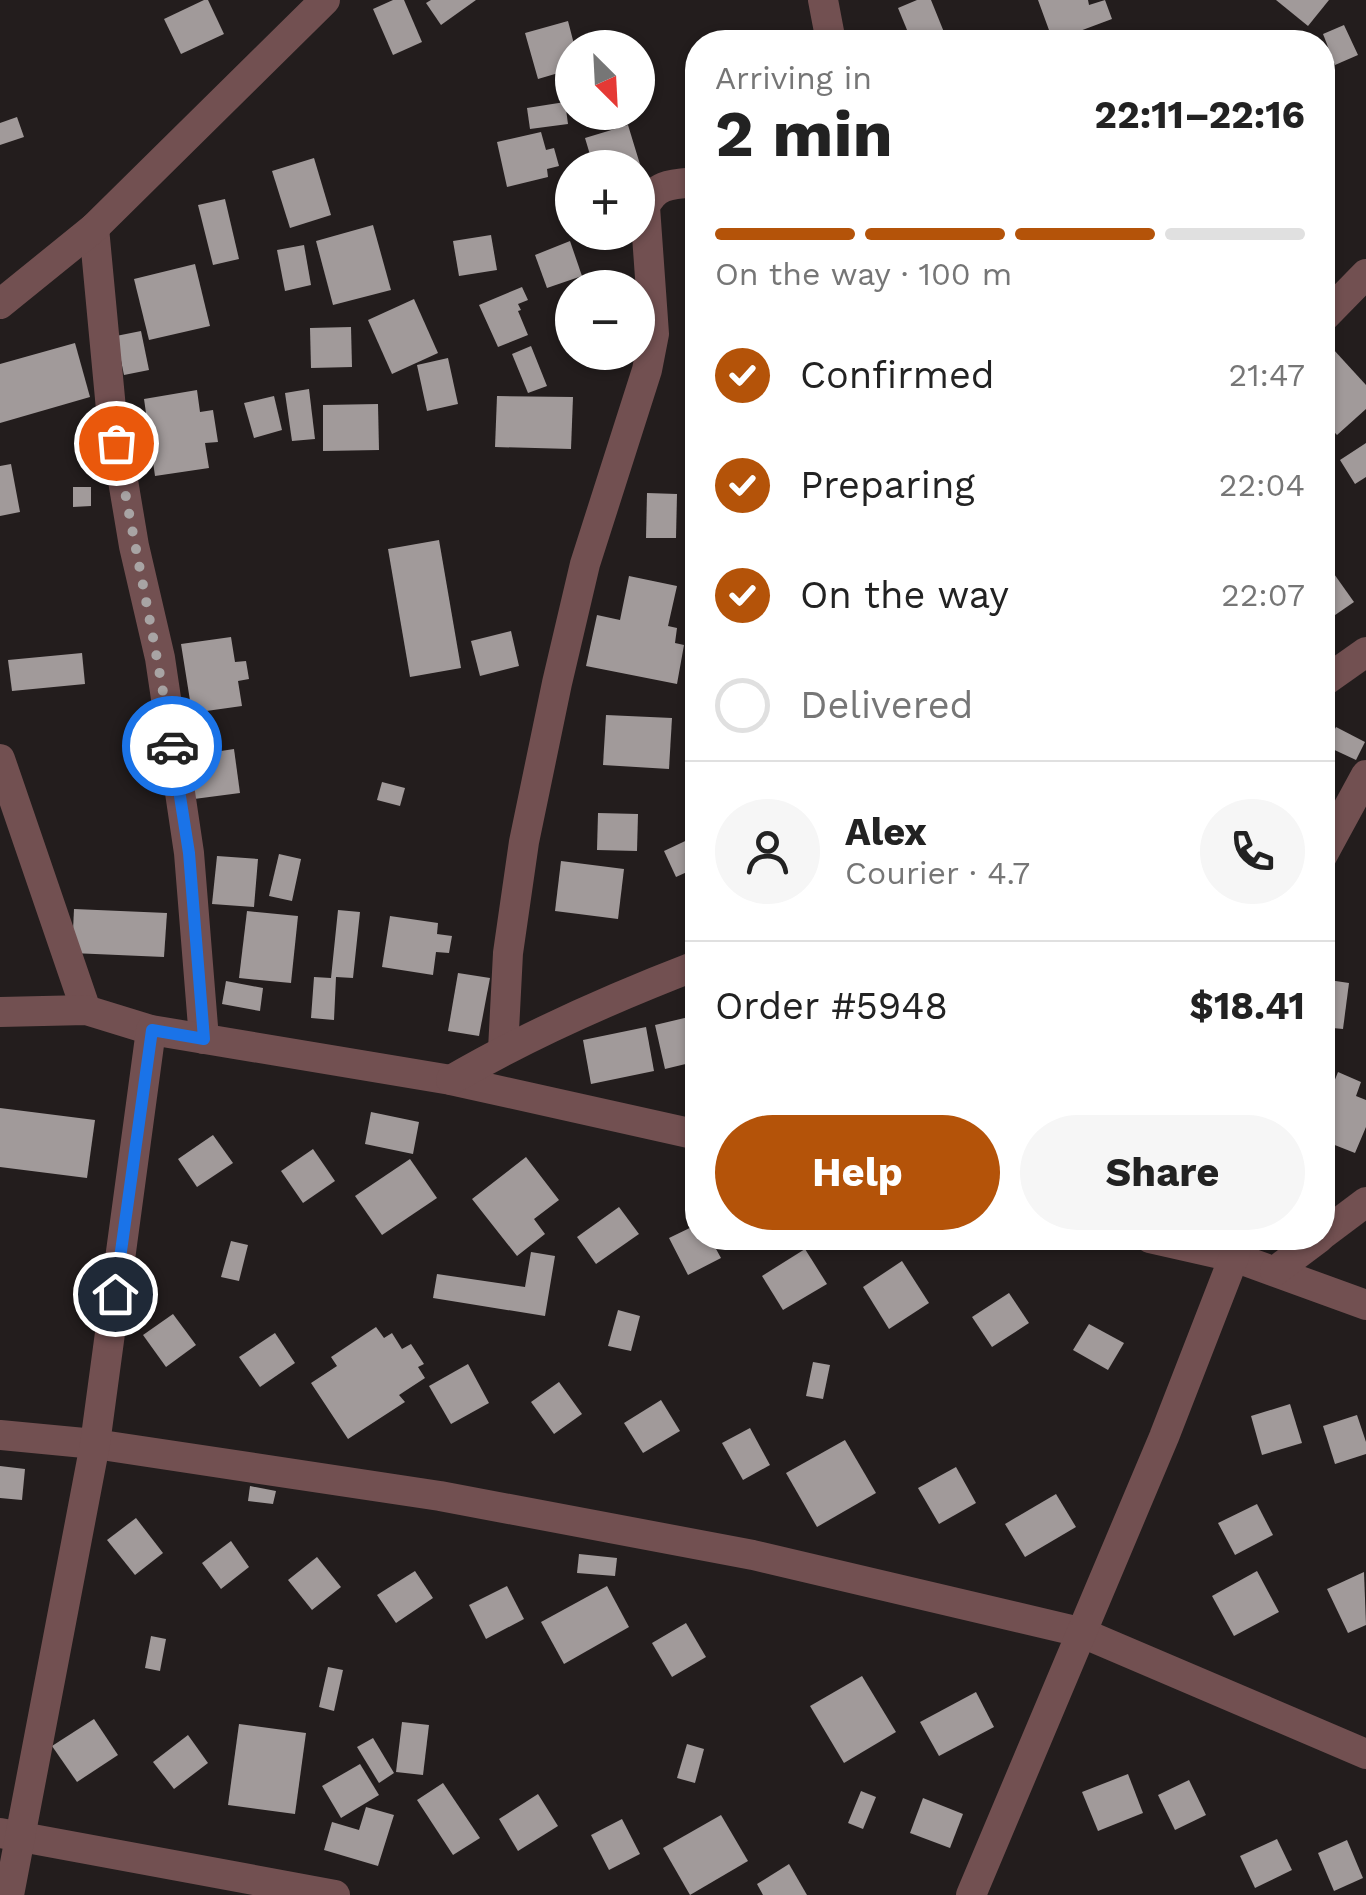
<!DOCTYPE html>
<html lang="en">
<head>
<meta charset="utf-8">
<style>
  body { margin:0; font-family:"Work Sans",sans-serif; background:#f6f6f6; color:#222; height:100vh; display:flex; flex-direction:column; font-size:38px; white-space:nowrap }
  * { box-sizing:border-box; margin:0 }
  p { font-size:32px; color:#767676 }
  .icon { flex:none; width:55px; height:55px; fill:none; stroke:currentColor; stroke-width:2; stroke-linecap:round; stroke-linejoin:round }
  .map { position:relative; flex:1; overflow:hidden }
  .details { position:absolute; left:685px; top:30px; width:650px; height:1220px; display:flex; flex-direction:column; background:#fff; border-radius:40px; box-shadow:0 2px 8px #0004 }
  .details>* { flex:none }
  .needle { width:65px; rotate:156deg }
  .tools { position:absolute; left:555px; top:30px; display:grid; gap:20px }
  .tools a { display:grid; place-items:center; width:100px; height:100px; border-radius:50%; background:#fff; box-shadow:0 2px 8px #0004; font-size:50px }
  .pin { position:absolute; display:grid; place-items:center; width:85px; height:85px; color:#fff; margin:-42px; border:5px solid #fff; border-radius:50%; box-shadow:0 2px 10px #0007 }
  .courier { position:absolute; display:grid; place-items:center; width:100px; height:100px; margin:-50px; border:8px solid #1a73e8; border-radius:50%; background:#fff; color:#222; box-shadow:0 2px 12px #0007 }
  .head em { font-style:normal; font-weight:700 }
  .head div { display:flex; flex-direction:column-reverse }
  .head { display:flex; align-items:center; justify-content:space-between; height:170px; padding:0 30px }
  h1 { font-size:65px; font-weight:700; line-height:75px }
  .bar { display:grid; grid-template-columns:repeat(4,1fr); gap:15px 10px; align-content:center; height:120px; padding:0 30px }
  .bar i { height:12px; border-radius:8px; background:#e0e0e0 }
  .bar .selected { background:#b45309 }
  .bar p { grid-column:span 4 }
  .line { display:flex; align-items:center; gap:25px; padding:0 30px; border-top:2px solid #e0e0e0 }
  .line div { flex:1 }
  .round { display:grid; place-items:center; flex:none; width:105px; height:105px; border-radius:52px; background:#f6f6f6 }
  ol { padding:0 30px; list-style:none }
  li { display:flex; align-items:center; gap:30px; height:110px }
  li p { margin-inline-start:auto }
  li .icon { padding:10px; border-radius:50%; background:#b45309; color:#fff; stroke-width:4 }
  li:last-child { color:#767676 }
  li i { width:55px; height:55px; border:5px solid #e0e0e0; border-radius:50% }
  .action { display:flex; gap:20px; margin-top:auto; padding:20px 30px }
  .action a { flex:1; height:115px; border-radius:60px; background:#b45309; color:#fff; font-size:40px; font-weight:700; line-height:115px; text-align:center }
  .action a+a { background:#f6f6f6; color:#222 }
  .map>svg:first-child { display:block }
  .building { fill:#a19a9a }
  .lines { fill:none; stroke-linecap:round; stroke-linejoin:round }
  .minor { stroke:#725051; stroke-width:30 }
  .done { stroke:#a8a4a4; stroke-width:10; stroke-dasharray:0 18 }
  .route { stroke:#1a73e8; stroke-width:12 }
</style>
</head>
<body>
<div class="map">
<svg width="1366" height="1895" viewBox="0 0 1366 1895">
  <rect width="100%" height="100%" fill="#231d1d"/>
  <!-- building -->
  <g class="building">
    <polygon points="204,0 208,0 224,34 181,54 164,19"/>
    <polygon points="393,0 404,0 422,42 393,55 373,9"/>
    <polygon points="431,0 476,0 441,25 426,3"/>
    <polygon points="917,0 931,0 948,42 912,42 898,8"/>
    <polygon points="1038,0 1088,0 1089,5 1105,0 1112,19 1053,41"/>
    <polygon points="1276,0 1329,0 1308,26"/>
    <polygon points="568,21 575,48 572,48 572,69 538,79 525,33"/>
    <polygon points="1344,25 1358,55 1335,65 1323,34"/>
    <polygon points="565,102 568,124 530,129 527,108"/>
    <polygon points="17,117 24,137 0,145 0,123"/>
    <polygon points="628,125 646,184 638,187 638,168 594,168 585,138"/>
    <polygon points="541,132 546,150 554,148 559,166 547,169 548,177 507,187 497,142"/>
    <polygon points="314,158 331,215 290,228 272,171"/>
    <polygon points="225,199 239,259 213,265 198,205"/>
    <polygon points="373,225 391,290 333,305 316,241"/>
    <polygon points="491,235 497,270 459,276 453,241"/>
    <polygon points="570,241 582,276 547,288 535,255"/>
    <polygon points="304,245 311,285 285,291 277,250"/>
    <polygon points="195,264 210,326 149,340 134,279"/>
    <polygon points="522,287 528,300 518,304 521,310 518,311 528,335 498,347 479,305"/>
    <polygon points="414,299 438,353 392,374 368,320"/>
    <polygon points="351,327 352,367 311,368 310,328"/>
    <polygon points="141,331 149,370 124,375 116,336"/>
    <polygon points="75,343 90,397 0,423 0,364"/>
    <polygon points="531,346 547,386 528,393 512,354"/>
    <polygon points="1333,349 1366,385 1366,409 1337,435 1322,419 1322,358"/>
    <polygon points="448,358 458,404 427,411 417,365"/>
    <polygon points="309,389 315,439 292,441 285,393"/>
    <polygon points="197,390 200,412 213,410 218,442 205,443 209,468 155,476 144,399"/>
    <polygon points="274,396 282,430 254,438 244,403"/>
    <polygon points="497,396 573,397 571,449 495,447"/>
    <polygon points="378,404 379,450 323,451 323,405"/>
    <polygon points="1366,443 1366,477 1355,484 1340,460"/>
    <polygon points="11,464 20,512 0,516 0,466"/>
    <polygon points="73,487 91,487 91,506 73,507"/>
    <polygon points="647,493 677,494 676,538 646,538"/>
    <polygon points="439,540 461,668 410,677 388,549"/>
    <polygon points="1322,557 1354,602 1322,624"/>
    <polygon points="629,576 677,586 668,626 677,628 675,643 684,645 677,684 586,666 597,615 620,620"/>
    <polygon points="511,631 519,666 480,676 471,641"/>
    <polygon points="231,637 235,662 246,661 249,679 238,681 242,706 192,713 181,644"/>
    <polygon points="82,653 85,684 12,691 8,660"/>
    <polygon points="606,715 672,718 669,769 603,765"/>
    <polygon points="1336,727 1365,742 1356,760 1326,746"/>
    <polygon points="234,749 240,793 194,799 188,756"/>
    <polygon points="382,782 405,788 400,806 377,800"/>
    <polygon points="598,813 638,814 637,851 597,850"/>
    <polygon points="698,835 698,867 676,877 664,851"/>
    <polygon points="279,854 301,859 292,901 269,896"/>
    <polygon points="217,856 258,859 254,907 212,904"/>
    <polygon points="561,861 624,869 618,919 555,911"/>
    <polygon points="74,909 167,913 164,957 72,953"/>
    <polygon points="338,910 360,912 353,978 336,977 334,1020 311,1018 314,977 331,978"/>
    <polygon points="247,911 298,916 291,983 239,978"/>
    <polygon points="390,916 438,923 437,934 452,936 449,953 436,952 433,975 382,967"/>
    <polygon points="458,973 490,978 479,1036 448,1031"/>
    <polygon points="1322,979 1349,983 1343,1029 1322,1027"/>
    <polygon points="226,981 263,988 260,1011 222,1004"/>
    <polygon points="693,1016 698,1061 665,1069 655,1025"/>
    <polygon points="646,1027 654,1071 591,1084 583,1040"/>
    <polygon points="1338,1072 1361,1082 1356,1096 1366,1100 1366,1127 1355,1153 1322,1140 1322,1077 1334,1082"/>
    <polygon points="0,1108 95,1120 87,1178 0,1167"/>
    <polygon points="371,1112 419,1122 413,1154 365,1144"/>
    <polygon points="213,1135 233,1163 197,1187 178,1159"/>
    <polygon points="313,1149 335,1181 303,1203 281,1171"/>
    <polygon points="526,1157 559,1200 534,1219 545,1234 517,1256 472,1199"/>
    <polygon points="410,1159 437,1198 382,1235 355,1196"/>
    <polygon points="619,1207 639,1234 596,1264 577,1237"/>
    <polygon points="698,1224 698,1238 710,1238 721,1258 688,1275 669,1238"/>
    <polygon points="231,1241 248,1245 239,1281 221,1277"/>
    <polygon points="805,1249 827,1284 783,1310 762,1276"/>
    <polygon points="531,1252 555,1256 545,1316 433,1298 437,1274 525,1287"/>
    <polygon points="902,1261 929,1303 889,1329 863,1287"/>
    <polygon points="1009,1293 1029,1323 992,1347 972,1317"/>
    <polygon points="618,1310 640,1316 631,1351 608,1346"/>
    <polygon points="173,1314 196,1345 166,1367 143,1335"/>
    <polygon points="1089,1324 1124,1343 1108,1370 1073,1350"/>
    <polygon points="376,1327 384,1338 392,1333 402,1349 411,1344 424,1364 418,1367 425,1378 399,1395 405,1402 348,1439 311,1383 337,1366 331,1357"/>
    <polygon points="275,1333 295,1363 260,1387 239,1357"/>
    <polygon points="813,1362 830,1365 823,1399 806,1396"/>
    <polygon points="468,1364 489,1403 451,1424 429,1386"/>
    <polygon points="559,1382 582,1414 554,1434 531,1402"/>
    <polygon points="661,1400 680,1431 643,1453 624,1423"/>
    <polygon points="1290,1404 1302,1443 1262,1455 1251,1416"/>
    <polygon points="1357,1415 1366,1442 1366,1454 1335,1464 1323,1426"/>
    <polygon points="750,1428 770,1465 743,1480 722,1443"/>
    <polygon points="845,1440 876,1493 817,1527 786,1473"/>
    <polygon points="0,1466 25,1469 22,1500 0,1498"/>
    <polygon points="956,1467 976,1503 939,1524 918,1488"/>
    <polygon points="250,1486 276,1491 273,1504 248,1501"/>
    <polygon points="1056,1494 1076,1527 1025,1557 1005,1524"/>
    <polygon points="1257,1504 1273,1535 1235,1555 1218,1523"/>
    <polygon points="136,1518 163,1553 135,1575 107,1540"/>
    <polygon points="231,1541 249,1567 221,1589 202,1563"/>
    <polygon points="579,1554 617,1558 615,1576 577,1573"/>
    <polygon points="317,1557 341,1587 312,1610 288,1580"/>
    <polygon points="415,1571 433,1598 396,1623 377,1595"/>
    <polygon points="1257,1571 1279,1612 1234,1636 1212,1596"/>
    <polygon points="1364,1572 1366,1625 1348,1633 1327,1589"/>
    <polygon points="507,1586 524,1619 486,1639 469,1605"/>
    <polygon points="607,1586 629,1627 564,1664 541,1622"/>
    <polygon points="686,1623 706,1657 672,1677 652,1643"/>
    <polygon points="151,1636 166,1639 160,1671 145,1668"/>
    <polygon points="328,1667 343,1670 334,1711 319,1707"/>
    <polygon points="862,1676 896,1732 844,1763 810,1706"/>
    <polygon points="976,1692 994,1727 939,1756 920,1722"/>
    <polygon points="94,1719 118,1755 77,1782 52,1746"/>
    <polygon points="402,1722 429,1725 423,1775 396,1772"/>
    <polygon points="239,1724 306,1733 295,1814 228,1805"/>
    <polygon points="188,1735 208,1763 174,1789 153,1762"/>
    <polygon points="373,1738 394,1773 379,1783 357,1747"/>
    <polygon points="687,1744 704,1749 695,1783 677,1778"/>
    <polygon points="360,1764 379,1795 341,1818 322,1786"/>
    <polygon points="1128,1774 1143,1813 1098,1831 1082,1792"/>
    <polygon points="1189,1780 1206,1815 1175,1830 1158,1795"/>
    <polygon points="443,1783 480,1838 453,1855 417,1800"/>
    <polygon points="861,1791 876,1797 863,1829 848,1823"/>
    <polygon points="538,1794 558,1826 518,1851 499,1819"/>
    <polygon points="923,1798 963,1814 950,1848 910,1833"/>
    <polygon points="366,1807 394,1815 378,1866 324,1850 332,1822 359,1830"/>
    <polygon points="721,1815 748,1861 690,1895 663,1848"/>
    <polygon points="622,1819 640,1854 609,1870 591,1835"/>
    <polygon points="1277,1839 1292,1870 1255,1888 1240,1856"/>
    <polygon points="1347,1840 1363,1878 1334,1891 1318,1853"/>
    <polygon points="789,1864 807,1895 763,1895 757,1884"/>
  </g>
  <g class="lines">
    <!-- minor -->
    <g class="minor">
      <polyline points="823,0 831,42"/>
      <polyline points="94,228 111,409 134,546 160,658 189,853 204,1039"/>
      <polyline points="0,304 94,228 325,0"/>
      <polyline points="1322,319 1366,274"/>
      <polyline points="1322,683 1366,652"/>
      <polyline points="0,759 86,1010"/>
      <polyline points="1322,856 1366,775"/>
      <polyline points="0,1012 86,1010 151,1030 451,1080 698,1135"/>
      <path d="M 503,1050 L 508,953 L 524,842 L 557,683 L 585,564 L 647,370 L 654,334 L 645,207 C 655,183 674,184 698,182"/>
      <path d="M 451,1080 C 530,1034 612,998 698,965"/>
      <polyline points="1322,1235 1366,1202"/>
      <polyline points="1150,1238 1234,1257 1366,1305"/>
      <polyline points="1275,1271 1319,1238"/>
      <polyline points="0,1435 95,1444 440,1496 753,1555 1080,1632 1366,1754"/>
      <polyline points="0,1833 335,1895"/>
      <polyline points="9,1895 95,1444 151,1030"/>
      <polyline points="971,1895 1164,1437 1234,1257 1237,1238"/>
    </g>
  </g>
  <g class="lines">
    <!-- done -->
    <path class="done" d="M 116,443 C 134,544 156,644 172,746"/>
    <!-- route -->
    <polyline class="route" points="115,1294 152,1030 204,1039 189,853 172,746"/>
  </g>
</svg>
<div class="tools">
<a><svg class="needle" viewBox="-14 -14 28 28"><path d="M0-13l5 13h-10z" fill="#e53935"/><path d="M0 13l5-13h-10z" fill="#767676"/></svg></a>
<a>+</a>
<a>−</a>
</div>
<div class="pin" style="left:116px;top:443px;background:#ea580c"><svg class="icon" aria-label="bag" viewBox="0 0 24 24"><path d="M5 8h14l-1 12H6zM9 8a3 3 0 0 1 6 0"/></svg></div>
<div class="pin" style="left:115px;top:1294px;background:#1f2937"><svg class="icon" aria-label="home" viewBox="0 0 24 24"><path d="M3 11l9-7 9 7M6 9v11h12V9"/></svg></div>
<div class="courier" style="left:172px;top:746px"><svg class="icon" aria-label="car" viewBox="0 0 24 24"><path d="M5 17H2v-5l4-1 3-4h7l3 4 3 1v5h-3M9 17h6M6 11h13"/><circle cx="7" cy="17" r="2"/><circle cx="17" cy="17" r="2"/></svg></div>
<section class="details">
<div class="head"><div><h1>2 min</h1><p>Arriving in</p></div><em>22:11–22:16</em></div>
<div class="bar"><i class="selected"></i><i class="selected"></i><i class="selected"></i><i></i><p>On the way · 100 m</p></div>
<ol>
<li><svg class="icon" aria-label="check" viewBox="0 0 24 24"><path d="M5 12l5 5 9-10"/></svg>Confirmed<p>21:47</p></li>
<li><svg class="icon" aria-label="check" viewBox="0 0 24 24"><path d="M5 12l5 5 9-10"/></svg>Preparing<p>22:04</p></li>
<li><svg class="icon" aria-label="check" viewBox="0 0 24 24"><path d="M5 12l5 5 9-10"/></svg>On the way<p>22:07</p></li>
<li><i></i>Delivered</li>
</ol>
<div class="line" style="height:180px"><a class="round"><svg class="icon" aria-label="person" viewBox="0 0 24 24"><circle cx="12" cy="8" r="4"/><path d="M4 21q1-7 8-7t8 7"/></svg></a><div><b>Alex</b><p>Courier · 4.7</p></div><a class="round"><svg class="icon" aria-label="phone" viewBox="0 0 24 24"><path d="M5 4h4l2 5-3 2q2 4 5 5l2-3 5 2v4C11 20 4 13 5 4z"/></svg></a></div>
<div class="line" style="height:130px"><div>Order #5948</div><b>$18.41</b></div>
<div class="action"><a>Help</a><a>Share</a></div>
</section>
</div>
</body>
</html>
